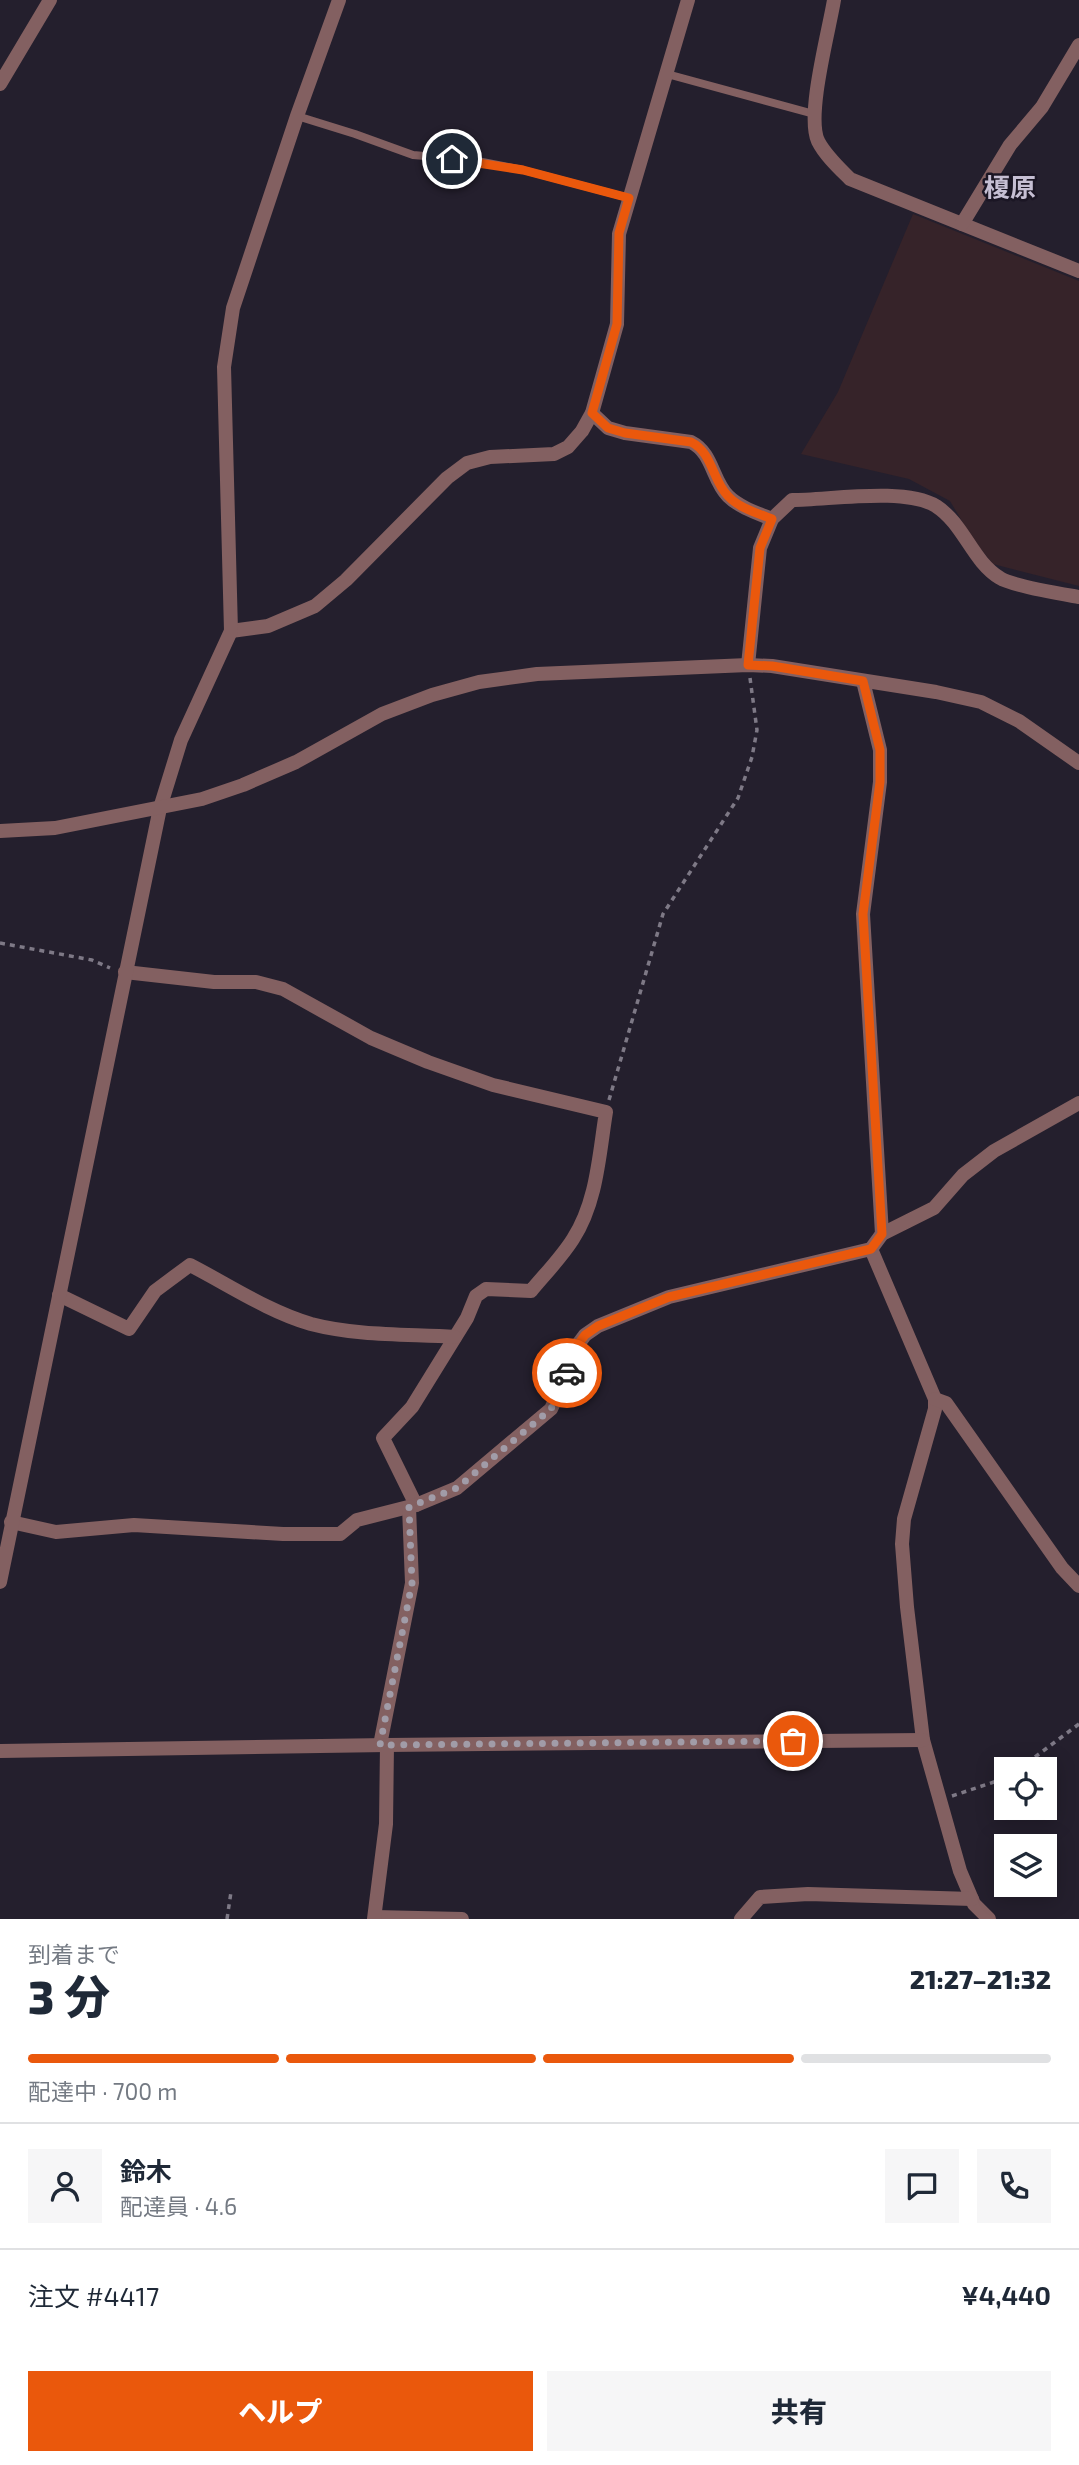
<!DOCTYPE html>
<html lang="ja">
<head>
<meta charset="utf-8">
<style>
  body { margin:0; font-family:"Exo 2","Noto Sans JP",sans-serif; background:#f6f6f7; color:#1f2937; height:100vh; display:flex; flex-direction:column; font-size:26px; white-space:nowrap }
  * { box-sizing:border-box; margin:0 }
  p { font-size:23px; color:#747a83 }
  .icon { flex:none; width:38px; height:38px; fill:none; stroke:currentColor; stroke-width:2; stroke-linecap:round; stroke-linejoin:round }
  .map { position:relative; height:1919px; overflow:hidden }
  .drawer { display:flex; flex-direction:column; background:#fff; flex:1 }
  .drawer>* { flex:none }
  .fabs { position:absolute; left:994px; top:1757px; display:grid; gap:14px }
  .fabs a { display:grid; place-items:center; width:63px; height:63px; border-radius:0px; background:#fff; box-shadow:0 4px 18px #0003; font-size:35px }
  .pin { position:absolute; display:grid; place-items:center; width:60px; height:60px; color:#fff; margin:-30px; border:4px solid #fff; border-radius:50%; box-shadow:0 2px 7px #0007 }
  .courier { position:absolute; display:grid; place-items:center; width:70px; height:70px; margin:-35px; border:5px solid #ea580c; border-radius:50%; background:#fff; color:#222; box-shadow:0 2px 9px #0007 }
  .overview em { font-style:normal; font-weight:800 }
  .overview div { display:flex; flex-direction:column-reverse }
  .overview { display:flex; align-items:center; justify-content:space-between; height:119px; padding:0 28px }
  h1 { font-size:46px; font-weight:800; line-height:52px }
  .bar { display:grid; grid-template-columns:repeat(4,1fr); gap:10px 7px; align-content:center; height:84px; padding:0 28px }
  .bar i { height:9px; border-radius:5px; background:#e0e1e3 }
  .bar .selected { background:#ea580c }
  .bar p { grid-column:span 4 }
  .line { display:flex; align-items:center; gap:18px; padding:0 28px; border-top:2px solid #e0e1e3 }
  .line div { flex:1 }
  .round { display:grid; place-items:center; flex:none; width:74px; height:74px; border-radius:0px; background:#f6f6f7 }
  .button { display:flex; gap:14px; margin-top:auto; padding:14px 28px }
  .button a { flex:1; height:80px; border-radius:0px; background:#ea580c; color:#fff; font-size:28px; font-weight:800; line-height:80px; text-align:center }
  .button a+a { background:#f6f6f7; color:#1f2937 }
  .map>svg:first-child { display:block }
  .education { fill:#362329 }
  .lines { fill:none; stroke-linecap:round; stroke-linejoin:round }
  .path { stroke:#7e7986; stroke-width:3.5; stroke-dasharray:5 5; stroke-linecap:butt }
  .service { stroke:#836061; stroke-width:8 }
  .minor { stroke:#836061; stroke-width:14 }
  .tertiary { stroke:#836061; stroke-width:14 }
  .done { stroke:#a19ca8; stroke-width:7; stroke-dasharray:0 12.6 }
  .route { stroke:#ea580c; stroke-width:9 }
  .labels { text-anchor:middle; stroke-width:5; stroke-linejoin:round; paint-order:stroke }
  .quarter-label { font-size:26px; font-weight:bold; fill:#c6bfd3; stroke:#1b1624 }
</style>
</head>
<body>
<div class="map">
<svg width="1079" height="1919" viewBox="0 0 1079 1919">
  <rect width="100%" height="100%" fill="#241f2d"/>
  <!-- education -->
  <polygon class="education" points="913,214 1079,281 1079,586 993,564 972,538 950,501 909,479 801,454 838,392"/>
  <g class="lines">
    <!-- path -->
    <g class="path">
      <polyline points="0,943 92,960 110,968"/>
      <polyline points="609,1100 663,914 738,798 752,757 757,730 750,678"/>
      <polyline points="1019,1769 1079,1724"/>
      <polyline points="952,1796 1006,1778"/>
      <polyline points="227,1919 231,1892"/>
    </g>
    <!-- service -->
    <g class="service">
      <polyline points="667,74 814,114"/>
      <polyline points="297,116 355,134 413,155 472,160 523,170 629,198"/>
    </g>
    <!-- minor -->
    <g class="minor">
      <path d="M 834,0 C 829,31 806,115 818,141 C 825,155 839,168 850,179 L 1079,271"/>
      <polyline points="962,224 1010,145 1042,107 1079,45"/>
      <path d="M 592,413 L 608,428 L 625,433 L 691,442 C 713,453 712,480 728,496 C 739,507 757,513 772,519"/>
      <polyline points="231,631 268,626 315,606 346,580 447,478 467,463 490,457 554,454 568,447 582,431 592,413 617,324 619,234 688,0"/>
      <path d="M 748,665 L 760,548 L 772,519 L 792,500 C 830,500 904,487 936,506 C 964,524 972,561 1000,578 C 1012,586 1062,594 1079,597"/>
      <polyline points="863,681 880,750 880,782 863,914 882,1234"/>
      <path d="M 125,972 L 214,982 L 256,982 L 283,989 L 371,1038 L 428,1062 L 493,1085 L 606,1112 C 599,1155 597,1202 573,1239 C 561,1258 545,1274 531,1291 L 486,1289 L 476,1296 L 467,1318 L 412,1407 L 383,1438 L 416,1505"/>
      <polyline points="871,1249 935,1399 935,1409 904,1519 902,1544 907,1607 923,1740 960,1871 974,1904 989,1919"/>
      <path d="M 59,1295 L 129,1329 L 155,1291 L 190,1265 C 229,1285 269,1312 311,1324 C 357,1336 408,1334 455,1337"/>
      <polyline points="935,1399 946,1403 1062,1568 1079,1586"/>
      <polyline points="11,1522 56,1532 134,1525 283,1534 340,1534 357,1520 416,1505 457,1488 551,1409 565,1379 573,1351 585,1335 598,1326 669,1297 871,1249 882,1234 934,1208 963,1175 994,1151 1079,1103"/>
      <polyline points="0,1582 160,808 181,740 231,631 224,367 233,308 297,116 339,0"/>
      <polyline points="380,1745 412,1583 409,1507"/>
      <polyline points="0,1751 387,1745 923,1740"/>
      <polyline points="375,1917 462,1919"/>
      <polyline points="374,1919 386,1824 387,1745"/>
      <polyline points="741,1919 760,1897 808,1894 972,1899"/>
    </g>
    <!-- tertiary -->
    <g class="tertiary">
      <polyline points="0,84 50,0"/>
      <polyline points="0,831 55,828 202,799 243,785 296,762 382,714 432,695 479,682 537,674 748,665 772,666 936,692 981,702 1019,721 1079,763"/>
    </g>
  </g>
  <g class="lines">
    <!-- done -->
    <polyline class="done" points="567,1373 551,1409 457,1488 409,1507 412,1583 380,1745 793,1741"/>
    <!-- route -->
    <path class="route" d="M 452,159 L 523,170 L 629,198 L 619,233 L 617,324 L 592,413 L 608,428 L 625,433 L 691,442 C 713,453 712,480 728,496 C 739,508 757,513 772,519 L 760,548 L 748,665 L 772,666 L 863,681 L 880,750 L 880,782 L 863,914 L 882,1234 L 871,1249 L 669,1297 L 598,1326 L 585,1335 L 573,1351 L 567,1373"/>
  </g>
  <g class="labels">
    <!-- quarter labels -->
    <g class="quarter-label">
      <text x="1010" y="197">榎原</text>
    </g>
  </g>
</svg>
<div class="fabs">
<a><svg class="icon" aria-label="locate" viewBox="0 0 24 24"><circle cx="12" cy="12" r="6"/><path d="M12 2v4M12 18v4M2 12h4M18 12h4"/></svg></a>
<a><svg class="icon" aria-label="layers" viewBox="0 0 24 24"><path d="M12 4l9 5-9 5-9-5zM3 14l9 5 9-5"/></svg></a>
</div>
<div class="pin" style="left:793px;top:1741px;background:#ea580c"><svg class="icon" aria-label="bag" viewBox="0 0 24 24"><path d="M5 8h14l-1 12H6zM9 8a3 3 0 0 1 6 0"/></svg></div>
<div class="pin" style="left:452px;top:159px;background:#1f2937"><svg class="icon" aria-label="home" viewBox="0 0 24 24"><path d="M3 11l9-7 9 7M6 9v11h12V9"/></svg></div>
<div class="courier" style="left:567px;top:1373px"><svg class="icon" aria-label="car" viewBox="0 0 24 24"><path d="M5 17H2v-5l4-1 3-4h7l3 4 3 1v5h-3M9 17h6M6 11h13"/><circle cx="7" cy="17" r="2"/><circle cx="17" cy="17" r="2"/></svg></div>
</div>
<section class="drawer">
<div class="overview"><div><h1>3 分</h1><p>到着まで</p></div><em>21:27–21:32</em></div>
<div class="bar"><i class="selected"></i><i class="selected"></i><i class="selected"></i><i></i><p>配達中 · 700 m</p></div>
<div class="line" style="height:126px"><a class="round"><svg class="icon" aria-label="person" viewBox="0 0 24 24"><circle cx="12" cy="8" r="4"/><path d="M4 21q1-7 8-7t8 7"/></svg></a><div><b>鈴木</b><p>配達員 · 4.6</p></div><a class="round"><svg class="icon" aria-label="chat" viewBox="0 0 24 24"><path d="M4 5h16v11H9l-5 4z"/></svg></a><a class="round"><svg class="icon" aria-label="phone" viewBox="0 0 24 24"><path d="M5 4h4l2 5-3 2q2 4 5 5l2-3 5 2v4C11 20 4 13 5 4z"/></svg></a></div>
<div class="line" style="height:91px"><div>注文 #4417</div><b>¥4,440</b></div>
<div class="button"><a>ヘルプ</a><a>共有</a></div>
</section>
</body>
</html>
